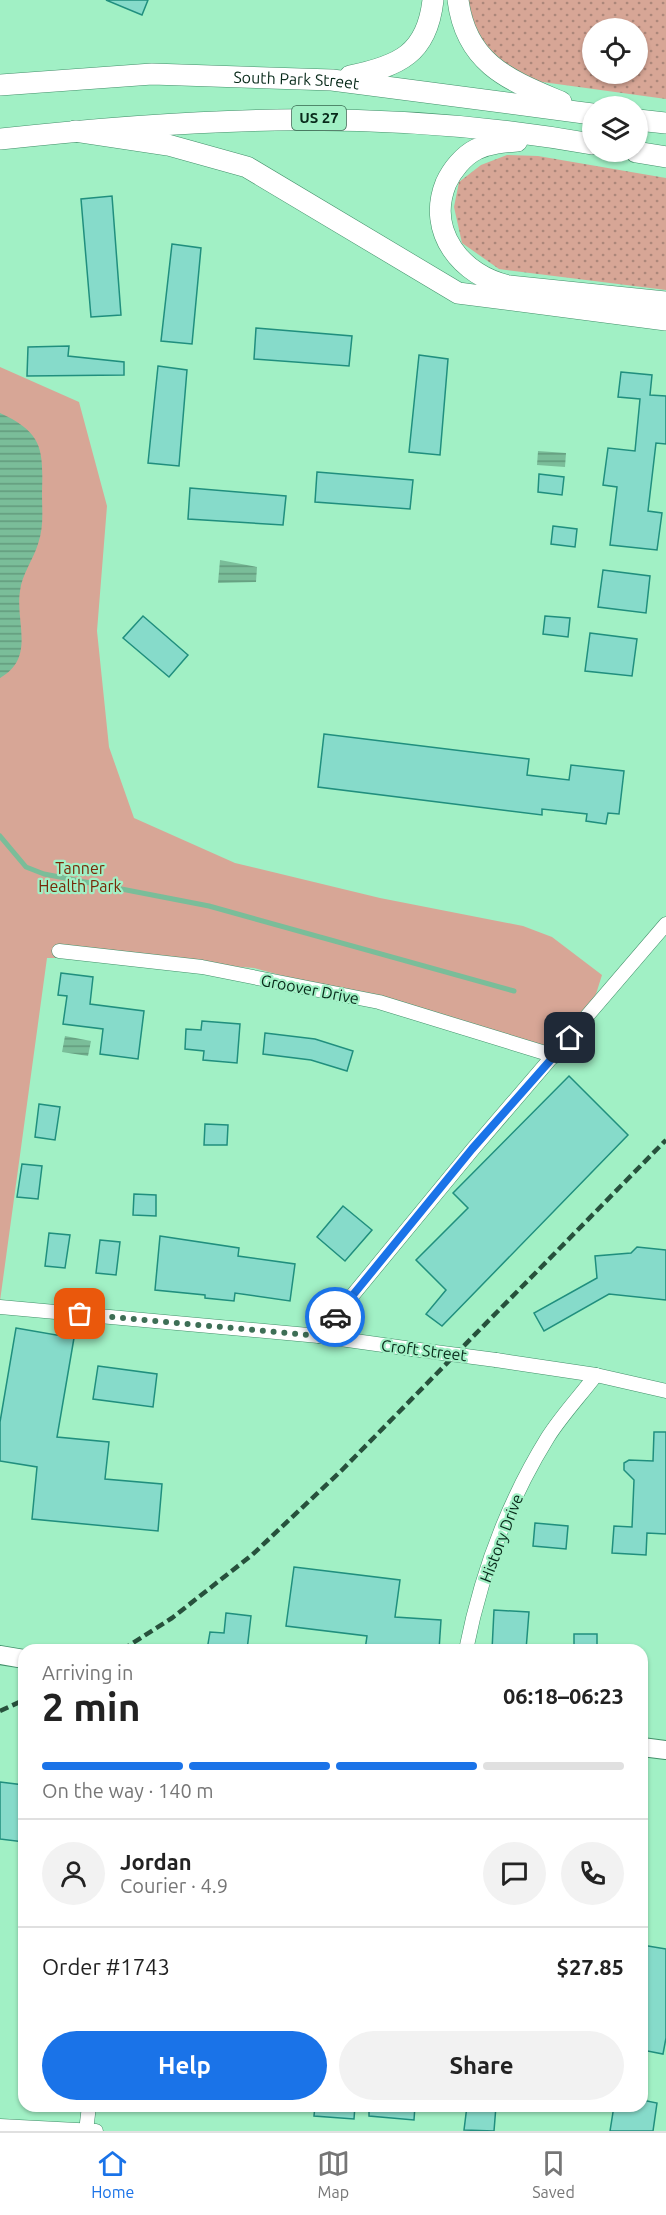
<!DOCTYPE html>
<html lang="en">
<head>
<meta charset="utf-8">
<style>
  body { margin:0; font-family:Ubuntu,sans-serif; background:#f2f2f2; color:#222; height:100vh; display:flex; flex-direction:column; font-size:22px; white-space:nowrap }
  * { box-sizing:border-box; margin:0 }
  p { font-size:20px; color:#767676 }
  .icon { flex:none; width:33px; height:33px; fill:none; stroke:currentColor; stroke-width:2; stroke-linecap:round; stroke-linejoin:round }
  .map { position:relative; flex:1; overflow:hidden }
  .drawer { position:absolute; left:18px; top:1644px; width:630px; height:468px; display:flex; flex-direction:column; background:#fff; border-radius:18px; box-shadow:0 2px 4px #0004 }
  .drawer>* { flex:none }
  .tools { position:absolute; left:582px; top:18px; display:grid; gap:12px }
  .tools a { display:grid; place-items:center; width:66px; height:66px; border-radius:50%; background:#fff; box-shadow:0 2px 4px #0004; font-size:30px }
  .pin { position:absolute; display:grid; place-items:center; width:51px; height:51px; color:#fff; margin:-26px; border-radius:12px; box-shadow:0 3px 9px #0006 }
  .courier { position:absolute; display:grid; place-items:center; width:60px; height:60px; margin:-30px; border:4px solid #1a73e8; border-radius:50%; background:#fff; color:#222; box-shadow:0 2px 8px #0007 }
  .headline em { font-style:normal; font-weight:700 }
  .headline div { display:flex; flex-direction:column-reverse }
  .headline { display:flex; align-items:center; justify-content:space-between; height:102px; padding:0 24px }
  h1 { font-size:39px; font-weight:700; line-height:45px }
  .bar { display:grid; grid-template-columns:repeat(4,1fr); gap:9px 6px; align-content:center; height:72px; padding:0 24px }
  .bar i { height:8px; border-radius:4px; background:#e0e0e0 }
  .bar .on { background:#1a73e8 }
  .bar p { grid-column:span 4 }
  .line { display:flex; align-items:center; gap:15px; padding:0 24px; border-top:2px solid #e0e0e0 }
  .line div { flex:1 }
  .round { display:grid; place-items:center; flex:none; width:63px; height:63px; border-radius:32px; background:#f2f2f2 }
  .primary-button { display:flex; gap:12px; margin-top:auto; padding:12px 24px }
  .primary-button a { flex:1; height:69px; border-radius:36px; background:#1a73e8; color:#fff; font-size:24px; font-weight:700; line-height:69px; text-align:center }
  .primary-button a+a { background:#f2f2f2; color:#222 }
  .tabs { display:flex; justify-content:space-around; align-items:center; height:84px; border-top:2px solid #e0e0e0; background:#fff; font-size:16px; color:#767676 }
  .tabs a { display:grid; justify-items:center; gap:3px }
  .tabs .on { color:#1a73e8 }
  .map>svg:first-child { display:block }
  .grass { fill:url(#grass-dots); fill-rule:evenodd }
  .park { fill:#d7a696 }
  .water { fill:url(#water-rules) }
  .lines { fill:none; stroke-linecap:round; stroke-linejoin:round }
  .stream { stroke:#7abd99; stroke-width:5 }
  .building { fill:#86dbca; stroke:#208f7e; stroke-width:1.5 }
  .street-casing { stroke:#42906a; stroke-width:15 }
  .secondary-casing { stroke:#42906a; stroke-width:20 }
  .primary-casing { stroke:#42906a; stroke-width:22 }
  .street { stroke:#fff; stroke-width:14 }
  .secondary { stroke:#fff; stroke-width:18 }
  .primary { stroke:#fff; stroke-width:21 }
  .rail { stroke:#27513c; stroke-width:4.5; stroke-dasharray:9 4.5; stroke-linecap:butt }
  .street-bridge-casing { stroke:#42906a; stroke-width:15; stroke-linecap:butt }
  .street-bridge { stroke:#fff; stroke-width:14 }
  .done { stroke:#3e6f56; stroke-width:6; stroke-dasharray:0 10.8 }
  .route { stroke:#1a73e8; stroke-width:8 }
  .labels { text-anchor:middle; stroke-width:4.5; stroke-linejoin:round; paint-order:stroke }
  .shield { fill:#a1f0c5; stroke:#36654d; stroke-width:1.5 }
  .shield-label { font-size:15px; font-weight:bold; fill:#082a1a }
  .street-label { font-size:16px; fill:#082a1a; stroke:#a1f0c5 }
  .park-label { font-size:16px; fill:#772908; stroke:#a1f0c5 }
</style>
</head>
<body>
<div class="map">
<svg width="666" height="2131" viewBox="0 0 666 2131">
  <defs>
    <pattern id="grass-dots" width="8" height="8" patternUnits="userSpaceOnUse" patternTransform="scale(1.5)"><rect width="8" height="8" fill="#d7a696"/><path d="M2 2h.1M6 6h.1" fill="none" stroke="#ac877a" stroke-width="1.8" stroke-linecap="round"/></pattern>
    <pattern id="water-rules" width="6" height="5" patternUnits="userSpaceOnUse" patternTransform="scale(1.5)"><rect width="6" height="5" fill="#7abd99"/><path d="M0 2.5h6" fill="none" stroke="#629a7c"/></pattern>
  </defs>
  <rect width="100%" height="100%" fill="#a1f0c5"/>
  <!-- grass -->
  <g class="grass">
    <path d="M 469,0 L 666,0 L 666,99 L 535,81 L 503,66 L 475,33 L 468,7 ZM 592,28 L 638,28 L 638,74 L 592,74 Z"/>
    <polygon points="507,155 538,156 666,178 666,290 499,269 462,243 454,207 459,182 481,165"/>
  </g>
  <!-- park -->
  <polygon class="park" points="0,367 79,402 107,506 97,631 109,747 134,818 235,863 380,898 523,926 552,937 602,975 596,994 555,1056 379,1002 254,968 130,958 47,958 0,1301"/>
  <!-- water -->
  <g class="water">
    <path d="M 0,413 C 44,433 43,450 42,494 C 42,511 44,527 38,544 C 33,560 22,574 20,591 C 15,622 36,658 0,678 Z"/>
    <polygon points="538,451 566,453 565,467 537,465"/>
    <polygon points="220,560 257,567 256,582 218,583"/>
    <polygon points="65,1036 91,1041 88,1056 62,1052"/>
  </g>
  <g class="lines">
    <!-- stream -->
    <polyline class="stream" points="0,836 26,867 44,874 209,906 514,991"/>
  </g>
  <!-- building -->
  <g class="building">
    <polygon points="106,0 148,0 142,15"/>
    <polygon points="112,196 121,315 91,317 81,199"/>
    <polygon points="172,244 201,248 192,344 161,341"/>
    <polygon points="256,328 352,336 349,366 254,359"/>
    <polygon points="69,346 68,356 124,362 124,375 27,376 28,347"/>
    <polygon points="419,355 448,359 440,455 409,452"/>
    <polygon points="158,366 187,370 179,466 148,463"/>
    <polygon points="621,372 652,375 650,395 666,396 666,444 656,443 648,511 662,513 657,550 610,545 617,487 603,485 608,448 635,451 640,399 618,397"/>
    <polygon points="317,472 413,480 410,509 315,502"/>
    <polygon points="539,474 564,477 562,495 538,492"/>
    <polygon points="190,488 286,496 283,525 188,519"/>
    <polygon points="553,526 577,529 575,547 551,544"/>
    <polygon points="603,570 650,576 646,613 598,607"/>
    <polygon points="143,616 188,655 169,677 123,638"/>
    <polygon points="545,616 570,618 568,637 543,634"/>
    <polygon points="590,633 637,639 632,676 585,671"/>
    <polygon points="324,734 529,759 527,775 569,780 571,765 624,771 619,814 608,813 606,824 586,821 587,814 542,809 542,815 318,787"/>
    <polygon points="61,973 93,977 90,1004 144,1011 138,1059 100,1054 103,1029 63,1024 67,996 58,995"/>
    <polygon points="202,1021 240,1024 237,1063 203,1060 204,1051 185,1049 186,1029 201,1030"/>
    <polygon points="265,1033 315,1039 353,1051 347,1071 311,1060 263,1054"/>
    <polygon points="569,1076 628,1135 442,1326 426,1314 446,1290 416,1260 468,1208 453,1193"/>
    <polygon points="39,1104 60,1107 55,1140 35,1137"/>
    <polygon points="205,1124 228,1125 227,1145 204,1145"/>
    <polygon points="22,1164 42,1166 38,1199 17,1197"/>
    <polygon points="134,1194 156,1195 156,1216 133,1215"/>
    <polygon points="343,1206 372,1230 345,1261 317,1237"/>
    <polygon points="49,1233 70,1235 65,1268 45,1266"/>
    <polygon points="160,1236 239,1248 238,1256 295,1264 290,1301 235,1293 234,1301 205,1298 205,1295 155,1290"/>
    <polygon points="100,1240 120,1242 116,1275 96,1273"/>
    <polygon points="637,1247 666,1250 666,1300 609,1294 544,1331 534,1313 597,1278 595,1256 631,1253"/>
    <polygon points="16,1328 74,1338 57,1437 109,1442 105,1479 162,1484 158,1531 32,1519 37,1467 0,1461 0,1422"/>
    <polygon points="98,1366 157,1374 153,1407 93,1399"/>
    <polygon points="654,1432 666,1432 666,1534 647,1533 646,1555 612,1553 614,1526 632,1527 634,1480 624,1470 624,1463 629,1460 653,1461"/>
    <polygon points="535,1523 568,1526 566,1549 533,1546"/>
    <polygon points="294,1567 400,1580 395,1617 441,1620 439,1650 365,1650 367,1636 286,1626"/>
    <polygon points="494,1610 529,1612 526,1650 492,1650"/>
    <polygon points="226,1613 251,1616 247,1650 207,1650 210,1632 224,1633"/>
    <rect x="574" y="1634" width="23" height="16"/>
    <polygon points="0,1782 24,1785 24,1842 0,1839"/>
    <polygon points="642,1945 666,1949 666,2038 663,2054 642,2050"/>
    <polygon points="642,2100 657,2103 653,2131 610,2131 614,2106 642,2106"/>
    <polygon points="315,2106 355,2106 354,2119 314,2116"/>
    <polygon points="369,2106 415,2106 414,2120 369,2116"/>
    <polygon points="467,2106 496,2106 494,2131 464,2130"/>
  </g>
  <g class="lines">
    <!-- street casing -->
    <g class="street-casing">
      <g id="street">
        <polyline points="59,951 202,967 379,1002 555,1056"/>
        <polyline points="0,1307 319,1336 412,1349"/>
        <polyline points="319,1336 473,1149 666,924"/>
        <polyline points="496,1360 596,1375 666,1391"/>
        <path d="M 466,1650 C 481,1574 507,1503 548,1437 C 562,1415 580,1396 596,1375"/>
        <polyline points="0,2126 96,2131"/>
        <polyline points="86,2131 89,2106"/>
      </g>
    </g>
    <!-- secondary casing -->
    <g class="secondary-casing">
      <g id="secondary">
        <polyline points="0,1655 24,1659"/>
        <polyline points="642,1747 666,1750"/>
      </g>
    </g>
    <!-- primary casing -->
    <g class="primary-casing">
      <g id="primary">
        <path d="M 458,0 C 466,64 509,80 561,102"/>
        <path d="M 350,76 C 399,66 427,54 433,0"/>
        <path id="s1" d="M 0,85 L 152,74 L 332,80 L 592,114"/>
        <polyline points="638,120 666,123"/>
        <polyline points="75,131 168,145 247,167 458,293 666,320"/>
        <path d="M 0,139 C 203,117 390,108 592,144"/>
        <path d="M 517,141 C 503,142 490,143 477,149 C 463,156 452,170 446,183 C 426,232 462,276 509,286 L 666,302"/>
        <polyline points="636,152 666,157"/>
      </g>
    </g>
    <!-- street -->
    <use href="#street" class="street"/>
    <!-- secondary -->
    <use href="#secondary" class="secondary"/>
    <!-- primary -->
    <use href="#primary" class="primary"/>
    <!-- rail -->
    <g class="rail">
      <polyline points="122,1650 172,1618 252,1555 341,1471 666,1140"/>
      <polyline points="0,1711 24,1700"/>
    </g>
    <!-- street-bridge casing -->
    <g class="street-bridge-casing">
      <polyline id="street-bridge" points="412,1349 496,1360"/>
    </g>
    <!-- street-bridge -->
    <use href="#street-bridge" class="street-bridge"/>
  </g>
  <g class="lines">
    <!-- done -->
    <polyline class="done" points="80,1314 319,1336 335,1317"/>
    <!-- route -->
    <polyline class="route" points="335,1317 472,1149 570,1038"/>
  </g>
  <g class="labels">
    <!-- shield labels -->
    <rect class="shield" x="292" y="106" width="54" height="24" rx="4.5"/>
    <g class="shield-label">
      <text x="319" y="123">US 27</text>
    </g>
    <!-- street labels -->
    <g class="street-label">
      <text dy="6" stroke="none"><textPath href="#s1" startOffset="297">South Park Street</textPath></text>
      <text transform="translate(310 989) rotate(11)" y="6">Groover Drive</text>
      <text transform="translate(424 1350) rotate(7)" y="6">Croft Street</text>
      <text transform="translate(501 1538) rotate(-69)" y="6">History Drive</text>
    </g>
    <!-- park labels -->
    <g class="park-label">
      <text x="80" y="874">Tanner<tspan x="80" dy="18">Health Park</tspan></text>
    </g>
  </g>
</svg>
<div class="tools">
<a><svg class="icon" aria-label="locate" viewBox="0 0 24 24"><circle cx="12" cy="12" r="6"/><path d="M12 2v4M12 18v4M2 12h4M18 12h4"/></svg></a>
<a><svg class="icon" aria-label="layers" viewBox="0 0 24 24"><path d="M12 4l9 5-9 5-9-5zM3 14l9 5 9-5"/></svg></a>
</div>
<div class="pin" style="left:80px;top:1314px;background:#ea580c"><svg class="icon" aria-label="bag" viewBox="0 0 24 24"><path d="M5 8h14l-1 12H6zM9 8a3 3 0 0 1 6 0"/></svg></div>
<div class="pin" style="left:570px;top:1038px;background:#1f2937"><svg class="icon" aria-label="home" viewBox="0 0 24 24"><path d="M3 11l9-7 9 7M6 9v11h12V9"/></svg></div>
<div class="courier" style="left:335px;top:1317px"><svg class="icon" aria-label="car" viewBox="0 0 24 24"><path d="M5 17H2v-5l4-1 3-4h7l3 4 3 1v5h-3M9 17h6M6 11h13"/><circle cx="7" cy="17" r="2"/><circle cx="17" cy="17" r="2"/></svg></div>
<section class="drawer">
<div class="headline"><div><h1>2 min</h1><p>Arriving in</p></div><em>06:18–06:23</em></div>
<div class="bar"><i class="on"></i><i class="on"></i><i class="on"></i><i></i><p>On the way · 140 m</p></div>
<div class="line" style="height:108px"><a class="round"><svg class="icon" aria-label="person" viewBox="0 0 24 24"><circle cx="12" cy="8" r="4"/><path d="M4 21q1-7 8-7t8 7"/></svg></a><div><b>Jordan</b><p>Courier · 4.9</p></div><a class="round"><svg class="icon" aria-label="chat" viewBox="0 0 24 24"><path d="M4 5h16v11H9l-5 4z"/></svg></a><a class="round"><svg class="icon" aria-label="phone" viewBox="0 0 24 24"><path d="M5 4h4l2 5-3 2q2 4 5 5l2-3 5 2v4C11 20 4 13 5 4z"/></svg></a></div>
<div class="line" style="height:78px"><div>Order #1743</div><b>$27.85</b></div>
<div class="primary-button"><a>Help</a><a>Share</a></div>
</section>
</div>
<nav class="tabs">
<a class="on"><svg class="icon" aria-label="home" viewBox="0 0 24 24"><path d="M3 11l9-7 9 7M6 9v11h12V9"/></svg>Home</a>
<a><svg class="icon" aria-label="map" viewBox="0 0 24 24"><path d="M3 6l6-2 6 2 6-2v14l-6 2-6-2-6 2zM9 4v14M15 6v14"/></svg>Map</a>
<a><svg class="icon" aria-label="saved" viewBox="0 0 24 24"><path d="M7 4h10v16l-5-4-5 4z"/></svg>Saved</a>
</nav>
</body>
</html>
